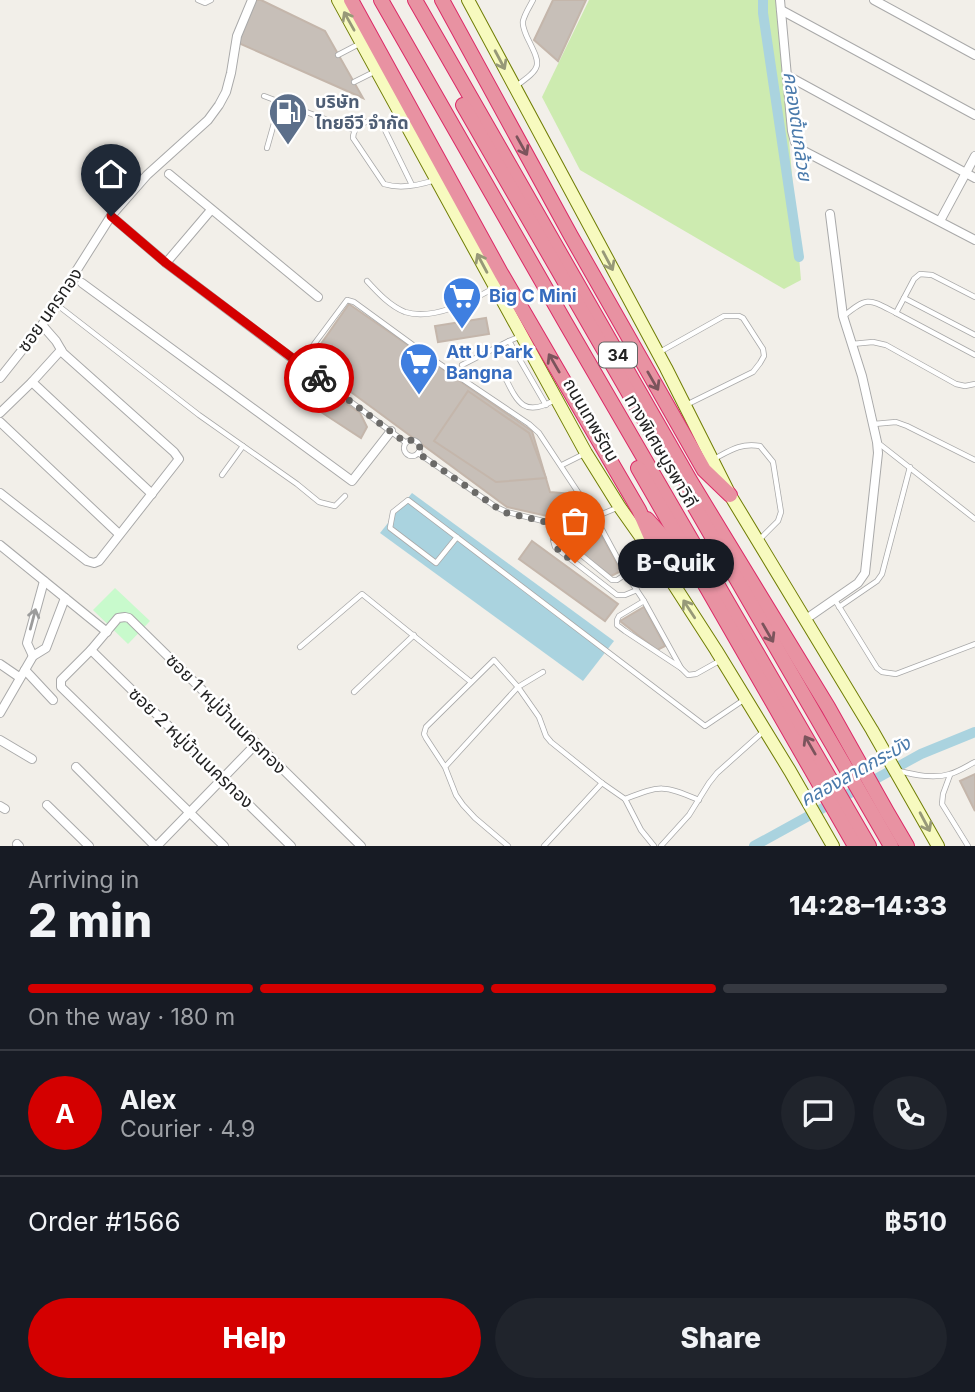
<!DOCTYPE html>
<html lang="en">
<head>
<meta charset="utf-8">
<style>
  body { margin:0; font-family:Inter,"Noto Sans Thai",sans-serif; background:#20242c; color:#f1f3f6; height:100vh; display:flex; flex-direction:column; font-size:26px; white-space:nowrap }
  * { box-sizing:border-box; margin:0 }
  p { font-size:23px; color:#9ea1a6 }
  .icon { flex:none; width:38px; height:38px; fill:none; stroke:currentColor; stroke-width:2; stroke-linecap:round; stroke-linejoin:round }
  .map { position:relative; height:846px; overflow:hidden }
  .side { display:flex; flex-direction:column; background:#171b24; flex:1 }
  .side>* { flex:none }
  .pin { position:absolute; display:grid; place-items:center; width:60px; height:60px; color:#fff; margin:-72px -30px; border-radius:50% 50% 50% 0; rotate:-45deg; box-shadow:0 0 7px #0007 }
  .pin .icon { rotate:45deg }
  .courier { position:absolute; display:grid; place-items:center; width:70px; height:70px; margin:-35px; border:5px solid #d40000; border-radius:50%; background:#fff; color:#222; box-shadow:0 2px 9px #0007 }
  .bubble { position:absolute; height:49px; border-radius:24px; background:#171b24; box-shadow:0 2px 5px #0004; font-size:23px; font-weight:800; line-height:49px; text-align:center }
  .headline em { font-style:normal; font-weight:800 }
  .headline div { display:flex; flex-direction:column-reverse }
  .headline { display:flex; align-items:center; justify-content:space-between; height:119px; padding:0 28px }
  h1 { font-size:46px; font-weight:800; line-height:52px }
  .bar { display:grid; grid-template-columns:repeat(4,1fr); gap:10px 7px; align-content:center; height:84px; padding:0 28px }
  .bar i { height:9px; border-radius:5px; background:#363941 }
  .bar .active { background:#d40000 }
  .bar p { grid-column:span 4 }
  .line { display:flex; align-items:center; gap:18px; padding:0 28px; border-top:2px solid #363941 }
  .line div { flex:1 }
  .round { display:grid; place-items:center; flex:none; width:74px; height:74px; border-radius:37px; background:#20242c }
  .button { display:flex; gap:14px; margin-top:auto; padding:14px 28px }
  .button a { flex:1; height:80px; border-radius:42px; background:#d40000; color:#fff; font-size:28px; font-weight:800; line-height:80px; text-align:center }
  .button a+a { background:#20242c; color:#f1f3f6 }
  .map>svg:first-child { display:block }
  .grass { fill:#cdebb0 }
  .park { fill:#c8facc }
  .water { fill:#aad3df }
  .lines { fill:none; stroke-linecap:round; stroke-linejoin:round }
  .canal { stroke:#aad3df; stroke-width:10 }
  .building { fill:#c7bfb8; stroke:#c4b6ab; stroke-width:2 }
  .lane-casing { stroke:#a9a9a9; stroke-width:6 }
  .street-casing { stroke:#a9a9a9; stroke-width:10 }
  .secondary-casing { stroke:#707d05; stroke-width:14 }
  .highway-casing { stroke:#dc2a67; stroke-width:16 }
  .lane { stroke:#fff; stroke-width:4.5 }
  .street { stroke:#fff; stroke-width:8 }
  .secondary { stroke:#f7fabf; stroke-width:12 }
  .highway { stroke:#e892a2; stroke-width:14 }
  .oneway { stroke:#979978 }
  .oneway2 { stroke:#7b545c }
  .oneway3 { stroke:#9c9c9c }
  .done { stroke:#6b6a68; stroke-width:7; stroke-dasharray:0 12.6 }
  .route { stroke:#d40000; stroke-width:9 }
  .labels { text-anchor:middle; stroke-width:5; stroke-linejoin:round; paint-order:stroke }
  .shield { fill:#fff; stroke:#646464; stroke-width:2 }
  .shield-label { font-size:16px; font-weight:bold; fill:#222 }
  .service-label { font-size:18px; font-weight:bold; fill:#4e5e75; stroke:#fff; text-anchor:start }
  .shop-label { font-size:18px; font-weight:bold; fill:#366cbe; stroke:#fff; text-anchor:start }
  .street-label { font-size:18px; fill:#222; stroke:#fff }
  .water-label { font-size:19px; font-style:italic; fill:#4a7aab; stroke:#fff }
</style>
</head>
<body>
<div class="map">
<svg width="975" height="846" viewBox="0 0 975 846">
  <rect width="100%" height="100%" fill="#f2efe9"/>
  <!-- grass -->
  <polygon class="grass" points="589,0 777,0 801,280 784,289 580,170 542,97"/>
  <!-- park -->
  <polygon class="park" points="115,588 150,621 128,644 93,610"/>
  <!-- water -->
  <polygon class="water" points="412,493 614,641 583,681 380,533"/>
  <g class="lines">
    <!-- canal -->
    <g class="canal">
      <polyline points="763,0 763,13 799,257"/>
      <polyline points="754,846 921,754 975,732"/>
    </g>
  </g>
  <!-- building -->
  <g class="building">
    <polygon points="252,0 261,0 325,31 363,98 234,41"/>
    <polygon points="553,0 586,0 558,61 534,40"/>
    <polygon points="349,304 532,431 550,492 573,494 586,514 556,518 507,507 309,361"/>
    <polygon points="486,318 489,334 438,342 435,326"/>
    <polygon points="468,391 529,433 546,478 496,482 434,441"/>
    <polygon points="329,392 360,413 367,427 361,438 318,410"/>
    <polygon points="598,529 621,571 611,576 578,551 577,537"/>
    <polygon points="532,541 618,604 605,621 519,559"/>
    <polygon points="644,607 665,646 657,650 620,621"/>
    <polygon points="975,774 975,811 960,781"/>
  </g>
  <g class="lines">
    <!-- lane casing -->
    <g class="lane-casing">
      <g id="lane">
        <polyline points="198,0 205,3 211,0"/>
        <polyline points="338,55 359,44"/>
        <polyline points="354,82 376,71"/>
        <path d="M 515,87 C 542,67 542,67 527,37 C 525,32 522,26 523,21 C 525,13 530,6 533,0"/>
        <polyline points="264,96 354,130"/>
        <polyline points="383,126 401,116"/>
        <polyline points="267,148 280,102"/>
        <path d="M 412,185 L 383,126 C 373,115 353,124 353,138 L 384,184 C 400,189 420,185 435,180"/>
        <path d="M 367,281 C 378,293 390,306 405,312 C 433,321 471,301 494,288"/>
        <polyline points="904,298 975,335"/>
        <polyline points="56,304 199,415 297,484 319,502 335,506 345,496"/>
        <polyline points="896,313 975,355"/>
        <path d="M 844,316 C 868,296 869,299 896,313 L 914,279 L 920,274 L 932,275 L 975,297"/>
        <polyline points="521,336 509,341 546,405"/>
        <polyline points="852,344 873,342 886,345 956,384 965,386 975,384"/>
        <polyline points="658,353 724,316 739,316 743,318 763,349 764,356 760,363 753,372 686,405"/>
        <polyline points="462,365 509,341"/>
        <path d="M 504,375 C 517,402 524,419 556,399"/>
        <polyline points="874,424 896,422 907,426 975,460"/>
        <circle cx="412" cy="448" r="8"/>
        <polyline points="405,442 301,365 303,359 347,300 354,302 428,356 529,424 539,433 599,524 626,574 644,601 681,668 688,675 696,674 721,660"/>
        <polyline points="877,442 975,519"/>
        <polyline points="418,453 496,507 507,512 555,524 595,517 619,507"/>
        <path d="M 714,459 C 731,450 740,443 760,446 L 773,462 L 781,512 L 778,521 L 760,539"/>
        <polyline points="562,465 586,453"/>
        <polyline points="222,475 243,446"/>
        <polyline points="555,524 553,540 555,547 617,595 625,595 637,590"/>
        <path d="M 599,525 C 587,529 571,532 569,545 L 612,580 L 617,580 L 626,574"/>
        <polyline points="457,537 436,563 390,528 393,512 408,500 705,726 745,699"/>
        <polyline points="835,600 877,668 882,672 896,674 975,644"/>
        <polyline points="644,601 619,616 617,620 617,625 625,631 681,668"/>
        <polyline points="839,607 877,581 882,574 910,467"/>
        <polyline points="300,647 362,594 471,682"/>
        <polyline points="543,672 518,687 539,717 546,736 551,742 602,783 625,799 641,830 654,846"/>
        <polyline points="354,692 414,635"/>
        <polyline points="445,767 518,687 494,660 426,727 424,734 426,738 445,767 456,795 463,805 475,818 508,846"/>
        <path d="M 899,771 C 915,775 934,779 950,774 C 958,772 967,766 975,762"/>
        <polyline points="950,775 943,794 942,804 968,846"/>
        <path d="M 625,799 C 661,785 663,785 699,800"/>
        <polyline points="544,846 602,783"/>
        <polyline points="661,846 689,815 709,783 717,773 764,731"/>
      </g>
    </g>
    <!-- street casing -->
    <g class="street-casing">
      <g id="street">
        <polyline points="780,0 792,131 795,142 800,149 975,240"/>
        <polyline points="874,0 975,55"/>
        <polyline points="781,10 975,115"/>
        <polyline points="788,76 975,178"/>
        <polyline points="169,174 318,297"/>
        <polyline points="211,210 166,263 301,365"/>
        <polyline points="111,216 166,263"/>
        <polyline points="940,221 975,156"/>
        <polyline points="82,283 352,481 391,431"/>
        <polyline points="61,350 32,382 152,494"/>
        <polyline points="0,378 42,325 111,216 147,175 208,120 219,105 226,92 231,73 237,36 252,0"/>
        <polyline points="0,413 32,382"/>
        <polyline points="0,422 119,534"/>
        <polyline points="0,493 87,561 94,563 99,561 179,459 174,452 63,353 56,341 42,325"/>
        <polyline points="0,545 107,632"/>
        <polyline points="806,619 858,583 865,573 878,453 877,442 862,376 843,316 830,214"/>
        <polyline points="91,650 291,846"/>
        <polyline points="33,656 27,643 44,581"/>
        <polyline points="0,664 19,677"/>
        <polyline points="25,670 53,700"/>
        <polyline points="0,713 33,656 46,648 65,598"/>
        <polyline points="0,740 32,759"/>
        <polyline points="76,767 155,846"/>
        <polyline points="47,805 89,846"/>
        <polyline points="0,806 5,809"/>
        <polyline points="17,844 19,846"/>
        <polyline points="157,846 256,744"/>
        <polyline points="224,846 61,687 61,680 91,650 118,618 125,617 129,618 361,846"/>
      </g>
    </g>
    <!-- secondary casing -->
    <g class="secondary-casing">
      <g id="secondary">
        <polyline points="338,0 586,453 619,506 667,574 716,650 790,771 833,846"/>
        <polyline points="468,0 666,368 730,495 872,730 938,846"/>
      </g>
    </g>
    <!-- highway casing -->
    <g class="highway-casing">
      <g id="highway">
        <polyline points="351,0 501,273 639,510 667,574"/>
        <polyline points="381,0 565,322 869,846"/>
        <polyline points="415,0 691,482 828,707 887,812 907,846"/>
        <polyline points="442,0 571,236 704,470 730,495"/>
        <polyline points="463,105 650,430"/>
        <polyline points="638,468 855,846"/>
        <polyline points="685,490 891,846"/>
        <polyline points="647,519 683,559"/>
      </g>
    </g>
    <!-- lane -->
    <use href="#lane" class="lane"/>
    <!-- street -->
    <use href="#street" class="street"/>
    <!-- secondary -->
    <use href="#secondary" class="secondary"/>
    <!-- highway -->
    <use href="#highway" class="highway"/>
  </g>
  <!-- one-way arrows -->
  <defs><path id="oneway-shaft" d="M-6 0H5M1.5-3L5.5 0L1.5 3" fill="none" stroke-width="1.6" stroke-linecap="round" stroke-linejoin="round" transform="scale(1.75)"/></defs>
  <g class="oneway">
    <use href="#oneway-shaft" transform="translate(349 21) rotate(-119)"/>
    <use href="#oneway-shaft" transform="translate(500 60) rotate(62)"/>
    <use href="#oneway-shaft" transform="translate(608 261) rotate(62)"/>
    <use href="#oneway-shaft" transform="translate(482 263) rotate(-118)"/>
    <use href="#oneway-shaft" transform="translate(689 609) rotate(-123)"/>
    <use href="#oneway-shaft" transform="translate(925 822) rotate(62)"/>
  </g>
  <g class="oneway2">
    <use href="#oneway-shaft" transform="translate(522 146) rotate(61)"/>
    <use href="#oneway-shaft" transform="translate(554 363) rotate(-120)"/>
    <use href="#oneway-shaft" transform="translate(653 381) rotate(60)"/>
    <use href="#oneway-shaft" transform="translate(768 633) rotate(60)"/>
    <use href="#oneway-shaft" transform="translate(810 745) rotate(-120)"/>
  </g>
  <use class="oneway3" href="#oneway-shaft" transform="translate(33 619) rotate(-75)"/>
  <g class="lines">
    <!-- done -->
    <path class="done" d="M 319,378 L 405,442 L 412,440 L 417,442 L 420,446 L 418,453 L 496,507 L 507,513 L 555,524 C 552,550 555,547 575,563"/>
    <!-- route -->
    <polyline class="route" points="111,216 166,263 319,378"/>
  </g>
  <!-- icons -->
  <defs>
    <g id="fuel-pin" transform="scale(2.0125)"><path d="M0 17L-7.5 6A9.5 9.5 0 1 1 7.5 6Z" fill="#5c6f8a" stroke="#fff"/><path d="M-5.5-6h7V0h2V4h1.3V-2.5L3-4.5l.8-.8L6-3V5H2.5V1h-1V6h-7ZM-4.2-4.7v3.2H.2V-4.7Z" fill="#fff"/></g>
    <g id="supermarket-pin" transform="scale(2.0125)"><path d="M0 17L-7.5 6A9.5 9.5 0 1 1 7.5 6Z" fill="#3f7fe0" stroke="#fff"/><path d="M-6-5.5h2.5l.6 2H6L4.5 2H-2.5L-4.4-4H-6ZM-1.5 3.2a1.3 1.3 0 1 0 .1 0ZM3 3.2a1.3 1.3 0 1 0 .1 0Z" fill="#fff"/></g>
  </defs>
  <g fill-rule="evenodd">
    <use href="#fuel-pin" x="288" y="112"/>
    <use href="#supermarket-pin" x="462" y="296"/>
    <use href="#supermarket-pin" x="419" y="362"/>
  </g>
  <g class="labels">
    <!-- shield labels -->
    <rect class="shield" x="599" y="342.5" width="38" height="25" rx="5"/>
    <g class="shield-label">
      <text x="618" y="361">34</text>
    </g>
    <!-- service labels -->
    <g class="service-label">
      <text x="315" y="108">บริษัท<tspan x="315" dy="21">ไทยอีวี จำกัด</tspan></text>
    </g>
    <!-- shop labels -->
    <g class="shop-label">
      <text x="489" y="302">Big C Mini</text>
      <text x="446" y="358">Att U Park<tspan x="446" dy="21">Bangna</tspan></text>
    </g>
    <!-- street labels -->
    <g class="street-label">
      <text transform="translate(50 310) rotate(-55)" y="6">ซอย นครทอง</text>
      <text transform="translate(591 420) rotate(60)" y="6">ถนนเทพรัตน</text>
      <text transform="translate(661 451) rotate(60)" y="6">ทางพิเศษบูรพาวิถี</text>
      <text transform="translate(226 714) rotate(45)" y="6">ซอย 1 หมู่บ้านนครทอง</text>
      <text transform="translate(191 748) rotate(44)" y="6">ซอย 2 หมู่บ้านนครทอง</text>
    </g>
    <!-- water labels -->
    <g class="water-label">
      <text transform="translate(798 126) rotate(82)" y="7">คลองต้นกล้วย</text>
      <text transform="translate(855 771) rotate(-29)" y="7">คลองลาดกระบัง</text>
    </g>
  </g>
</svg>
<div class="pin" style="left:575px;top:563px;background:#ea580c"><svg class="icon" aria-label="bag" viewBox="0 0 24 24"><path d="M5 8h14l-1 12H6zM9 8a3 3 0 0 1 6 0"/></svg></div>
<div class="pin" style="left:111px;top:216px;background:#1f2937"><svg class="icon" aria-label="home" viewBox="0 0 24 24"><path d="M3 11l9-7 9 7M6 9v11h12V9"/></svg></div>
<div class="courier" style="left:319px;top:378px"><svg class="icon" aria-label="bike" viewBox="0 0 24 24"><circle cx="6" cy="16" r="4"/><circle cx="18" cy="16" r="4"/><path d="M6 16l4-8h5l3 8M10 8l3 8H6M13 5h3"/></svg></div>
<div class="bubble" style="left:618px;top:539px;width:116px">B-Quik</div>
</div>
<section class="side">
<div class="headline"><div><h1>2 min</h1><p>Arriving in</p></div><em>14:28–14:33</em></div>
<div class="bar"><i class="active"></i><i class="active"></i><i class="active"></i><i></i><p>On the way · 180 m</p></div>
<div class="line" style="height:126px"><b class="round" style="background:#d40000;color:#fff">A</b><div><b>Alex</b><p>Courier · 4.9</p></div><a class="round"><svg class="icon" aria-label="chat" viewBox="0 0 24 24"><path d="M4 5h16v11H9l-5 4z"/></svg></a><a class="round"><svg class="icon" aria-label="phone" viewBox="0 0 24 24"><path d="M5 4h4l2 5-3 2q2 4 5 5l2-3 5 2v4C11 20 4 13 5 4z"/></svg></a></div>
<div class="line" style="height:91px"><div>Order #1566</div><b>฿510</b></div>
<div class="button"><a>Help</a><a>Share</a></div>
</section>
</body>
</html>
